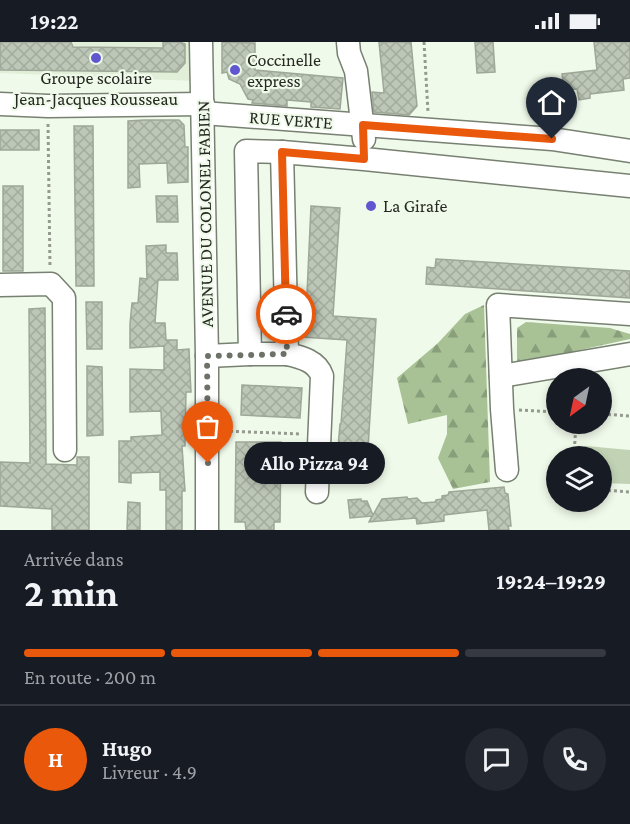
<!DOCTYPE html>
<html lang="fr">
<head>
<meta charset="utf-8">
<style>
  body { margin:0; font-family:"Crimson Pro",serif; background:#242831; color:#f1f3f6; height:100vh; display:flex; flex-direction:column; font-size:22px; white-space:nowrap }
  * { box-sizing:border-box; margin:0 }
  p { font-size:20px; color:#9ea1a6 }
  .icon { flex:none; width:33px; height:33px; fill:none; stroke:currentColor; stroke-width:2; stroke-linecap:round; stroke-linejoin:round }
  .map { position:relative; height:488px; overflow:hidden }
  .details { display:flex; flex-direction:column; background:#171b24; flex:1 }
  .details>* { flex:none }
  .needle { width:39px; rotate:213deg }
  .buttons { position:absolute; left:546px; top:326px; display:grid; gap:12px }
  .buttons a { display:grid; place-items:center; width:66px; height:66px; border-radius:50%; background:#171b24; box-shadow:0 3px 9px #0003; font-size:30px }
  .pin { position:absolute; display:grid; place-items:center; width:51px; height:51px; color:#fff; margin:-62px -26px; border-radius:50% 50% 50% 0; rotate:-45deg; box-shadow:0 0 6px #0007 }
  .pin .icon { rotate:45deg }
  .courier { position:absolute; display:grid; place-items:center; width:60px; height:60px; margin:-30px; border:4px solid #ea580c; border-radius:50%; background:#fff; color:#222; box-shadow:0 2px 8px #0007 }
  .bubble { position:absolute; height:42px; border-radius:21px; background:#171b24; box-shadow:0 3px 9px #0003; font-size:20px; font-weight:700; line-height:42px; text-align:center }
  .overview em { font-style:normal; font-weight:700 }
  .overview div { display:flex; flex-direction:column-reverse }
  .overview { display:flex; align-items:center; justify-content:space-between; height:102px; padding:0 24px }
  h1 { font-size:39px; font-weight:700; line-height:45px }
  .bar { display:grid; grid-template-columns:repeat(4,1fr); gap:9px 6px; align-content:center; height:72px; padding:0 24px }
  .bar i { height:8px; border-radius:4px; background:#363941 }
  .bar .active { background:#ea580c }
  .bar p { grid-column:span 4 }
  .line { display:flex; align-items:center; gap:15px; padding:0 24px; border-top:2px solid #363941 }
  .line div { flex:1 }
  .round { display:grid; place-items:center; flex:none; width:63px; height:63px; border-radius:32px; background:#242831 }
  .status { display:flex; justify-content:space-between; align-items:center; height:42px; padding:0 30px; background:#171b24; direction:ltr }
  .status svg { height:16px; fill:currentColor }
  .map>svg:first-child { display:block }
  .built { fill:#e1efd8 }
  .grass { fill:#c1d3b4 }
  .forest { fill:url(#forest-firs) }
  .building { fill:url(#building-cross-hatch); stroke:#9ea798; stroke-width:1.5 }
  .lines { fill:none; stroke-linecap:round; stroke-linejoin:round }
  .minor-casing { stroke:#778071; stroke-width:25 }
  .path { stroke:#949a8f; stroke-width:3; stroke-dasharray:3 3; stroke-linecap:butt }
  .minor { stroke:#fff; stroke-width:22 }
  .done { stroke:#6d7269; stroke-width:6; stroke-dasharray:0 10.8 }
  .route { stroke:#ea580c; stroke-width:8 }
  .poi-dot { fill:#6057d0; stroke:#f0faea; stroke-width:2 }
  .labels { text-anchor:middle; stroke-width:4.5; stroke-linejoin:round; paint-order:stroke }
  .poi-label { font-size:18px; fill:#262923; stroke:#f0faea; text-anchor:start }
  .street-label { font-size:18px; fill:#262923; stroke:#f0faea }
</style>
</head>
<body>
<div class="status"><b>19:22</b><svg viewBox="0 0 49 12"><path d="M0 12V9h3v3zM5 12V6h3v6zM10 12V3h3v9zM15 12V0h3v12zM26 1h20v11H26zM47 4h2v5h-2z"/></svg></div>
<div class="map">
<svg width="630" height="488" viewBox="0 0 630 488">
  <defs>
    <pattern id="forest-firs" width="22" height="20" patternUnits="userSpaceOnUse" patternTransform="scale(1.5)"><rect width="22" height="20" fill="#a8c296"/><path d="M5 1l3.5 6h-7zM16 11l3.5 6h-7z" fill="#899e7a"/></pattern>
    <pattern id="building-cross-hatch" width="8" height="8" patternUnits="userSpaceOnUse" patternTransform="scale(1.5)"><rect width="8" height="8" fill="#bdc7b7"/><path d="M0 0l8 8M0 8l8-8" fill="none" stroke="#a2ab9d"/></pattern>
  </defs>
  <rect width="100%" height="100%" fill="#f0faea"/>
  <!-- built -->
  <polygon class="built" points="0,0 192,0 195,39 0,31"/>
  <!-- grass -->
  <polygon class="grass" points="586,404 630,408 630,442 602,441 602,414 580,414 581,406"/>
  <!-- forest -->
  <g class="forest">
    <polygon points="484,263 490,440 453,447 438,416 447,392 447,373 408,382 397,336 438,301 465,272"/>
    <polygon points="526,280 610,286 630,292 630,297 517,322 517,286"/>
  </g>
  <!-- building -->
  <g class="building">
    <polygon points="0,0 71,0 73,5 163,6 163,0 180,0 185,2 185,21 177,30 0,28"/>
    <polygon points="222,0 255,1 255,28 343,36 340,67 311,65 311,60 287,58 287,64 252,61 253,58 248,57 240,42 229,37 227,30 222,31"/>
    <polygon points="379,0 411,0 417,64 409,73 374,70 372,50 384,51"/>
    <polygon points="475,0 493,0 495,30 477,31"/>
    <polygon points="594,0 630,0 630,36 623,37 624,48 590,52 590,56 579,58 577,47 564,48 562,32 597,28"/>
    <polygon points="144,78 179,78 184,83 185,105 188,105 188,140 168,141 167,121 139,122 140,145 128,146 128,79"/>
    <polygon points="74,84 93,84 94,244 76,244"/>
    <rect x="0" y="88" width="39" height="20"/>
    <rect x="3" y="144" width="20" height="85"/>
    <polygon points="156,154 177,154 178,180 157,180"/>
    <polygon points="311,164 340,166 333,274 376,277 368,407 338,405 340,382 341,382 347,298 302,295 304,273 306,273"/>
    <polygon points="166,203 166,211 177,211 178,238 158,238 155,281 165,281 166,298 177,298 177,308 189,307 190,331 191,350 186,350 185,404 182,404 185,449 182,449 182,488 166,488 166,448 160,448 160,430 131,431 131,441 119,440 119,399 131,399 131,395 162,393 161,369 130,370 130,327 164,328 164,304 130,306 130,282 132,261 138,261 140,236 147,237 146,204"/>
    <polygon points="436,217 630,229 630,256 426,242 427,225 435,226"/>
    <polygon points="86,260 102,260 102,307 87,307"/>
    <polygon points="45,266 46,422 77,423 77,415 89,415 89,488 52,488 52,467 0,464 0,420 30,421 29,267"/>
    <polygon points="87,324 102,325 103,393 87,394"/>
    <polygon points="242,343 302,346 300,376 241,373"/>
    <polygon points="236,400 281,400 280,480 274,480 274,488 246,488 245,480 235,480"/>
    <polygon points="504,445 505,451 508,452 511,484 508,484 509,488 489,488 487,468 444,473 444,479 417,482 416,476 369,480 372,474 350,476 348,458 361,457 361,459 367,459 373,473 382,457 407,455 408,457 417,456 422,461 435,460 436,458 442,457 442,454 448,453 449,450"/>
    <polygon points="128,460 140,461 140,488 127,488"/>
  </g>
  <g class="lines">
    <!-- minor casing -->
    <g class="minor-casing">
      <g id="minor">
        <polyline points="201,0 207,314 207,488"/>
        <polyline points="348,0 349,11 356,29 364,97"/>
        <polyline points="0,62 48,64 203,62"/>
        <polyline points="203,71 552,97 630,109"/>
        <polyline points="282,110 246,109 250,312 287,312"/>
        <polyline points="0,243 51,242 64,256 65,408"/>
        <polyline points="207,314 250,312"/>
        <polyline points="501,334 630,312"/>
        <polyline points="507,428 502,367 498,263 630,272"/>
        <path d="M 317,450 L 322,334 C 317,319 301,315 287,312 L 282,110 L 364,117 L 630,144"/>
      </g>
    </g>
    <!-- path -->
    <g class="path">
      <polyline points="424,0 428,70"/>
      <polyline points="48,82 50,226"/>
      <polyline points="519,368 556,370"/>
      <polyline points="602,372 630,374"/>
      <polyline points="224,389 302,392"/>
      <polyline points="574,414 576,381"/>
      <polyline points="602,448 630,450"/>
    </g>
    <!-- minor -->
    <use href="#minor" class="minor"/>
  </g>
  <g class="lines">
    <!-- done -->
    <polyline class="done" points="208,421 207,314 287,312 286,272"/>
    <!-- route -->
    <polyline class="route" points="286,272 282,110 364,117 363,83 552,97"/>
  </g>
  <!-- markers -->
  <g class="poi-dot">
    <circle cx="96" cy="16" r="6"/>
    <circle cx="235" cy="28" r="6"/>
    <circle cx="371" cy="164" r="6"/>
  </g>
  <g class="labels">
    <!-- poi labels -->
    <g class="poi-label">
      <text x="247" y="24">Coccinelle<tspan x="247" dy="21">express</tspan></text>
      <text x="96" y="42" text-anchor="middle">Groupe scolaire<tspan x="96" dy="21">Jean-Jacques Rousseau</tspan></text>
      <text x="383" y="170">La Girafe</text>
    </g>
    <!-- street labels -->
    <g class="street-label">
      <text transform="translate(291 78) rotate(4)" y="6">RUE VERTE</text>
      <text transform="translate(205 172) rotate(-91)" y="6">AVENUE DU COLONEL FABIEN</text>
    </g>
  </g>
</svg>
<div class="buttons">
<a><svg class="needle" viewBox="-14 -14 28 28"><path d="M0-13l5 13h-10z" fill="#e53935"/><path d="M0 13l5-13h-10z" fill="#9ea1a6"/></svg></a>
<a><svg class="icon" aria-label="layers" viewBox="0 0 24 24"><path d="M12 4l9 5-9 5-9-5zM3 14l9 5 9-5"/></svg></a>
</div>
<div class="pin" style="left:208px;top:421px;background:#ea580c"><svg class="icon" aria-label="bag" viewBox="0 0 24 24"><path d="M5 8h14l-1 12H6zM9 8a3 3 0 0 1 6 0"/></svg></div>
<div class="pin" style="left:552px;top:97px;background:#1f2937"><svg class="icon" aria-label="home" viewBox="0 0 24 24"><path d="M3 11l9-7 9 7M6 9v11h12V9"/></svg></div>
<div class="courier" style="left:286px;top:272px"><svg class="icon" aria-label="car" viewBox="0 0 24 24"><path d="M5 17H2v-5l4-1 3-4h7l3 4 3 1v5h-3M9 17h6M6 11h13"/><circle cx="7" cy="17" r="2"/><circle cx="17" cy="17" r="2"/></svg></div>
<div class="bubble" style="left:244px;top:400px;width:141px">Allo Pizza 94</div>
</div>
<section class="details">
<div class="overview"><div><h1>2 min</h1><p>Arrivée dans</p></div><em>19:24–19:29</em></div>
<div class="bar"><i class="active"></i><i class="active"></i><i class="active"></i><i></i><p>En route · 200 m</p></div>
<div class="line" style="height:108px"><b class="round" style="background:#ea580c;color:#fff">H</b><div><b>Hugo</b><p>Livreur · 4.9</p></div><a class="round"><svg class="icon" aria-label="chat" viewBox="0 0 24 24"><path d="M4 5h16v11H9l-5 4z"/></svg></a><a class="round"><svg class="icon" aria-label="phone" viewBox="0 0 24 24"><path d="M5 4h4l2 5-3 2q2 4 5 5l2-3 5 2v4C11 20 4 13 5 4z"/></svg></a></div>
</section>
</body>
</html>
